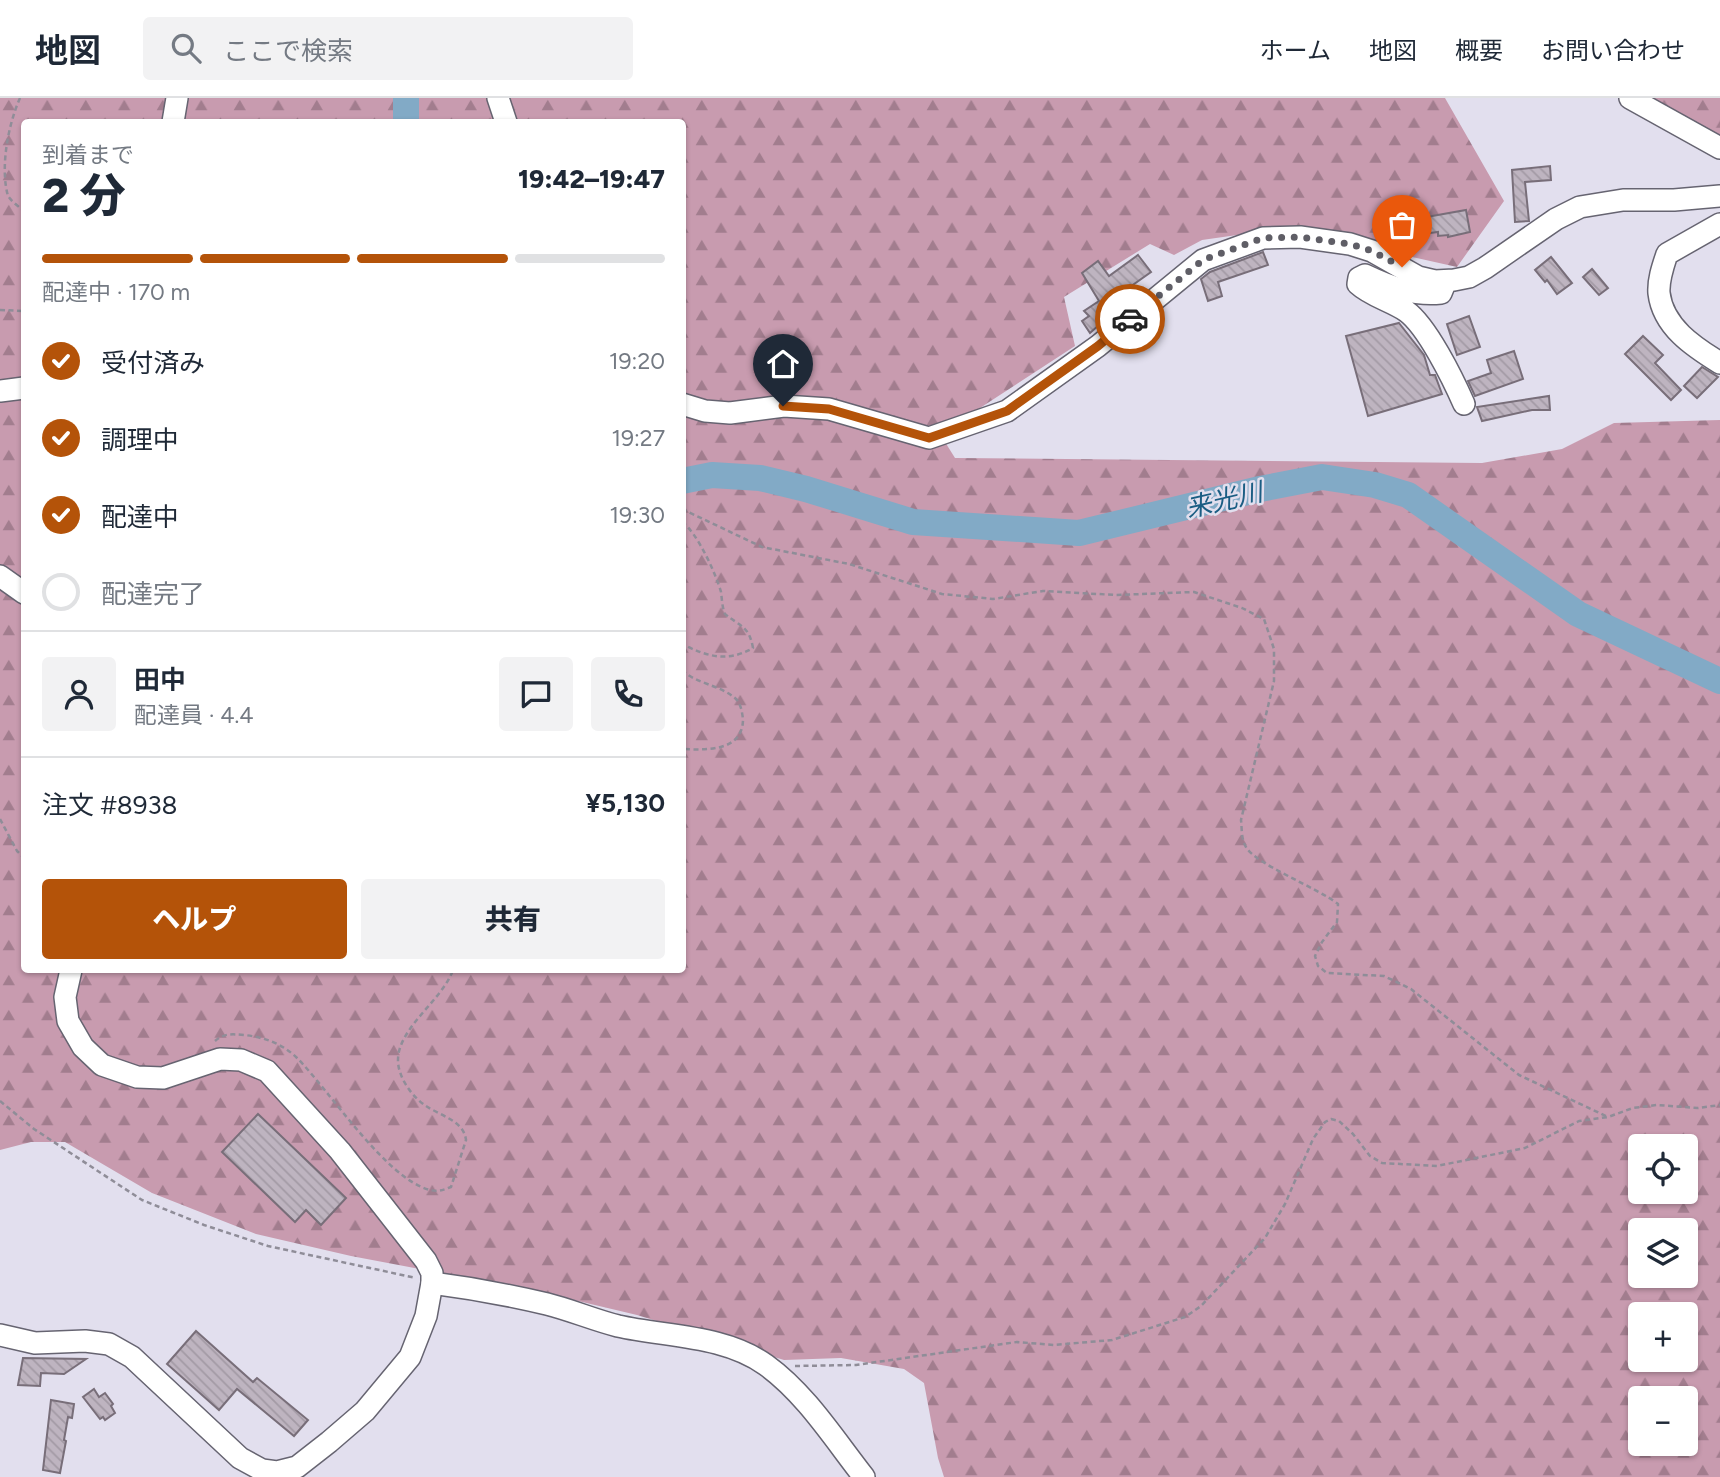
<!DOCTYPE html>
<html lang="ja">
<head>
<meta charset="utf-8">
<style>
  body { margin:0; font-family:Figtree,"Noto Sans JP",sans-serif; background:#f2f2f3; color:#1f2937; height:100vh; display:flex; flex-direction:column; font-size:26px; white-space:nowrap }
  * { box-sizing:border-box; margin:0 }
  p { font-size:23px; color:#747a83 }
  .icon { flex:none; width:38px; height:38px; fill:none; stroke:currentColor; stroke-width:2; stroke-linecap:round; stroke-linejoin:round }
  .map { position:relative; flex:1; overflow:hidden }
  .details { position:absolute; left:21px; top:21px; width:665px; height:854px; display:flex; flex-direction:column; background:#fff; border-radius:7px; box-shadow:0 2px 5px #0004 }
  .details>* { flex:none }
  .controls { position:absolute; left:1628px; top:1036px; display:grid; gap:14px }
  .controls a { display:grid; place-items:center; width:70px; height:70px; border-radius:7px; background:#fff; box-shadow:0 2px 5px #0004; font-size:35px }
  .pin { position:absolute; display:grid; place-items:center; width:60px; height:60px; color:#fff; margin:-72px -30px; border-radius:50% 50% 50% 0; rotate:-45deg; box-shadow:0 0 7px #0007 }
  .pin .icon { rotate:45deg }
  .courier { position:absolute; display:grid; place-items:center; width:70px; height:70px; margin:-35px; border:5px solid #b45309; border-radius:50%; background:#fff; color:#222; box-shadow:0 2px 9px #0007 }
  .summary em { font-style:normal; font-weight:800 }
  .summary div { display:flex; flex-direction:column-reverse }
  .summary { display:flex; align-items:center; justify-content:space-between; height:119px; padding:0 21px }
  h1 { font-size:46px; font-weight:800; line-height:52px }
  .bar { display:grid; grid-template-columns:repeat(4,1fr); gap:10px 7px; align-content:center; height:84px; padding:0 21px }
  .bar i { height:9px; border-radius:5px; background:#e0e1e3 }
  .bar .selected { background:#b45309 }
  .bar p { grid-column:span 4 }
  .line { display:flex; align-items:center; gap:18px; padding:0 21px; border-top:2px solid #e0e1e3 }
  .line div { flex:1 }
  .round { display:grid; place-items:center; flex:none; width:74px; height:74px; border-radius:7px; background:#f2f2f3 }
  ol { padding:0 21px; list-style:none }
  li { display:flex; align-items:center; gap:21px; height:77px }
  li p { margin-inline-start:auto }
  li .icon { padding:7px; border-radius:50%; background:#b45309; color:#fff; stroke-width:4 }
  li:last-child { color:#747a83 }
  li i { width:38px; height:38px; border:4px solid #e0e1e3; border-radius:50% }
  .action { display:flex; gap:14px; margin-top:auto; padding:14px 21px }
  .action a { flex:1; height:80px; border-radius:7px; background:#b45309; color:#fff; font-size:28px; font-weight:800; line-height:80px; text-align:center }
  .action a+a { background:#f2f2f3; color:#1f2937 }
  header { display:flex; align-items:center; gap:42px; box-sizing:border-box; height:98px; padding:0 35px; background:#fff; border-bottom:2px solid #e0e1e3 }
  header strong { font-size:33px }
  nav { display:flex; gap:38px; margin-inline-start:auto; font-size:24px }
  .search { width:490px; height:63px; background:#f2f2f3; display:flex; align-items:center; gap:18px; box-sizing:border-box; padding:0 24px; border-radius:7px; color:#747a83; font-size:26px }
  .map>svg:first-child { display:block }
  .forest { fill:url(#forest-firs); fill-rule:evenodd }
  .lines { fill:none; stroke-linecap:round; stroke-linejoin:round }
  .river { stroke:#82aac6; stroke-width:26 }
  .building { fill:url(#building-back-hatch); stroke:#786e79; stroke-width:2 }
  .minor-casing { stroke:#666471; stroke-width:24 }
  .path { stroke:#8f8d98; stroke-width:2.5; stroke-dasharray:5 3.5; stroke-linecap:butt }
  .minor { stroke:#fff; stroke-width:21 }
  .done { stroke:#5f5e66; stroke-width:7; stroke-dasharray:0 12.6 }
  .route { stroke:#b45309; stroke-width:9 }
  .labels { text-anchor:middle; stroke-width:5; stroke-linejoin:round; paint-order:stroke }
  .water-label { font-size:26px; font-style:italic; fill:#1a5d83; stroke:#e2dfee }
</style>
</head>
<body>
<header>
<strong>地図</strong>
<div class="search"><svg class="icon" aria-label="search" viewBox="0 0 24 24"><circle cx="10" cy="10" r="6"/><path d="M15 15l6 6"/></svg>ここで検索</div>
<nav><a>ホーム</a><a>地図</a><a>概要</a><a>お問い合わせ</a></nav>
</header>
<div class="map">
<svg width="1720" height="1379" viewBox="0 0 1720 1379">
  <defs>
    <pattern id="forest-firs" width="22" height="20" patternUnits="userSpaceOnUse" patternTransform="scale(1.75)"><rect width="22" height="20" fill="#c89baf"/><path d="M5 1l3.5 6h-7zM16 11l3.5 6h-7z" fill="#a27d8e"/></pattern>
    <pattern id="building-back-hatch" width="6" height="6" patternUnits="userSpaceOnUse" patternTransform="scale(1.75)"><rect width="6" height="6" fill="#beb4c0"/><path d="M-1 5l2 2M0 0l6 6M5-1l2 2" fill="none" stroke="#a39aa5"/></pattern>
  </defs>
  <rect width="100%" height="100%" fill="#e2dfee"/>
  <!-- forest -->
  <g class="forest">
    <path d="M 0,0 L 1445,0 L 1504,103 L 1457,169 L 1296,133 L 1244,136 L 1202,142 L 1174,157 L 1150,146 L 1064,199 L 1075,248 L 940,336 L 955,360 L 1482,365 L 1562,351 L 1614,325 L 1720,322 L 1720,1379 L 944,1379 L 938,1360 L 924,1285 L 904,1271 L 841,1260 L 784,1262 L 637,1217 L 536,1193 L 351,1158 L 256,1136 L 152,1095 L 65,1044 L 31,1044 L 0,1052 ZM 24,24 L 682,24 L 682,872 L 24,872 ZM 1640,1048 L 1685,1048 L 1685,1094 L 1640,1094 ZM 1640,1132 L 1685,1132 L 1685,1178 L 1640,1178 ZM 1640,1216 L 1685,1216 L 1685,1262 L 1640,1262 ZM 1640,1300 L 1685,1300 L 1685,1346 L 1640,1346 Z"/>
    <polygon points="1648,0 1720,0 1720,42"/>
  </g>
  <g class="lines">
    <!-- river -->
    <g class="river">
      <polyline points="406,0 406,24"/>
      <polyline points="682,383 712,377 760,380 806,391 913,424 1079,435 1260,391 1322,379 1375,387 1408,397 1578,516 1720,583"/>
    </g>
  </g>
  <!-- building -->
  <g class="building">
    <polygon points="1550,68 1551,82 1525,84 1529,123 1515,124 1512,72"/>
    <polygon points="1466,112 1470,134 1448,139 1448,137 1438,138 1438,134 1407,138 1404,123"/>
    <polygon points="1263,154 1268,167 1218,184 1222,198 1208,203 1201,181 1210,174"/>
    <polygon points="1138,157 1151,174 1113,201 1119,209 1090,235 1082,223 1089,218 1084,213 1099,203 1082,175 1098,163 1109,178"/>
    <polygon points="1551,159 1572,185 1557,196 1547,182 1545,184 1535,172"/>
    <polygon points="1592,171 1608,190 1599,197 1583,179"/>
    <polygon points="1469,218 1480,249 1457,257 1447,226"/>
    <polygon points="1399,225 1424,257 1430,277 1435,277 1442,296 1368,318 1346,238"/>
    <polygon points="1643,238 1663,257 1655,265 1681,292 1671,302 1625,256"/>
    <polygon points="1514,253 1523,281 1475,298 1468,283 1491,275 1487,262"/>
    <polygon points="1702,269 1718,279 1697,300 1684,288"/>
    <polygon points="1549,298 1550,312 1532,312 1482,323 1477,309"/>
    <polygon points="258,1016 346,1100 321,1127 306,1112 295,1124 222,1054"/>
    <polygon points="196,1233 253,1284 257,1280 308,1322 294,1338 237,1291 219,1312 167,1266"/>
    <polygon points="23,1260 86,1261 64,1276 41,1275 40,1288 18,1287"/>
    <polygon points="94,1291 99,1299 105,1295 113,1306 111,1308 115,1315 105,1322 103,1319 100,1321 83,1299"/>
    <polygon points="51,1302 74,1306 72,1320 68,1319 64,1342 66,1343 60,1375 43,1372"/>
  </g>
  <g class="lines">
    <!-- minor casing -->
    <g class="minor-casing">
      <g id="minor">
        <polyline points="498,0 506,24"/>
        <polyline points="1630,0 1720,50"/>
        <polyline points="173,24 177,0"/>
        <path d="M 1720,126 L 1667,156 C 1663,168 1658,182 1659,195 C 1663,229 1694,249 1720,265"/>
        <path d="M 1446,183 L 1441,195 C 1414,198 1390,189 1365,177 L 1359,180 L 1358,186 C 1371,198 1391,203 1406,213 C 1427,228 1453,281 1464,306"/>
        <polyline points="0,293 24,290"/>
        <polyline points="682,306 705,313 730,315 784,308 829,311 929,340 1007,313 1098,248 1203,162 1263,140 1300,139 1350,146 1372,153 1418,179 1435,183 1454,182 1469,179 1485,170 1556,121 1580,109 1623,102 1674,102 1720,98"/>
        <polyline points="0,478 24,495"/>
        <path d="M 432,1185 C 471,1190 509,1197 547,1206 C 571,1212 594,1222 618,1228 C 667,1239 724,1237 766,1267 C 806,1296 834,1341 864,1379"/>
        <polyline points="0,1237 35,1245 85,1243 109,1246 132,1259 240,1360 262,1372 277,1374 297,1369 329,1344 365,1313 410,1259 426,1218 432,1185 432,1175 426,1163 340,1053 267,973 241,962 220,961 163,980 137,979 102,967 83,949 68,923 65,899 71,872"/>
      </g>
    </g>
    <!-- path -->
    <g class="path">
      <path d="M 20,0 C 8,27 0,70 8,98 C 12,104 19,109 24,113"/>
      <polyline points="0,212 24,213"/>
      <path d="M 682,411 L 762,449 L 849,466 L 942,496 L 993,501 L 1043,493 L 1116,497 L 1194,494 L 1242,510 L 1264,521 L 1274,551 L 1274,583 L 1241,722 C 1242,730 1241,741 1246,749 C 1255,766 1318,790 1338,806 L 1337,824 L 1322,844 L 1315,858 L 1318,868 L 1327,875 L 1384,878 L 1411,891 L 1519,977 L 1608,1019"/>
      <path d="M 682,424 C 697,434 716,476 721,494 C 722,501 722,509 725,516 C 741,529 749,528 753,550 C 727,565 706,558 682,546"/>
      <path d="M 682,572 C 696,586 721,587 736,601 C 741,606 742,614 743,621 C 743,654 706,652 682,651"/>
      <polyline points="0,721 17,753 24,760"/>
      <path d="M 215,943 C 224,935 232,936 244,937 C 264,939 283,946 297,960 C 330,993 386,1081 430,1092 C 438,1094 443,1092 451,1089 L 466,1042 C 464,1023 441,1018 426,1008 C 415,1001 404,987 400,974 C 387,936 441,906 453,872"/>
      <polyline points="0,1003 34,1031 142,1102 204,1127 268,1148 416,1180"/>
      <polyline points="795,1268 856,1267 1017,1244 1054,1247 1112,1242 1185,1219 1201,1208 1265,1140 1285,1106 1313,1041 1325,1024 1331,1021 1339,1023 1353,1036 1370,1058 1382,1065 1437,1068 1525,1050 1579,1023 1608,1019 1633,1010 1657,1007 1698,1010 1720,1007"/>
    </g>
    <!-- minor -->
    <use href="#minor" class="minor"/>
  </g>
  <g class="lines">
    <!-- done -->
    <polyline class="done" points="1130,221 1203,162 1263,140 1300,139 1350,146 1372,153 1402,169"/>
    <!-- route -->
    <polyline class="route" points="783,308 829,311 929,340 1007,313 1098,248 1130,221"/>
  </g>
  <g class="labels">
    <!-- water labels -->
    <g class="water-label">
      <text transform="translate(1224 402) rotate(-13)" y="9">来光川</text>
    </g>
  </g>
</svg>
<div class="controls">
<a><svg class="icon" aria-label="locate" viewBox="0 0 24 24"><circle cx="12" cy="12" r="6"/><path d="M12 2v4M12 18v4M2 12h4M18 12h4"/></svg></a>
<a><svg class="icon" aria-label="layers" viewBox="0 0 24 24"><path d="M12 4l9 5-9 5-9-5zM3 14l9 5 9-5"/></svg></a>
<a>+</a>
<a>−</a>
</div>
<div class="pin" style="left:1402px;top:169px;background:#ea580c"><svg class="icon" aria-label="bag" viewBox="0 0 24 24"><path d="M5 8h14l-1 12H6zM9 8a3 3 0 0 1 6 0"/></svg></div>
<div class="pin" style="left:783px;top:308px;background:#1f2937"><svg class="icon" aria-label="home" viewBox="0 0 24 24"><path d="M3 11l9-7 9 7M6 9v11h12V9"/></svg></div>
<div class="courier" style="left:1130px;top:221px"><svg class="icon" aria-label="car" viewBox="0 0 24 24"><path d="M5 17H2v-5l4-1 3-4h7l3 4 3 1v5h-3M9 17h6M6 11h13"/><circle cx="7" cy="17" r="2"/><circle cx="17" cy="17" r="2"/></svg></div>
<section class="details">
<div class="summary"><div><h1>2 分</h1><p>到着まで</p></div><em>19:42–19:47</em></div>
<div class="bar"><i class="selected"></i><i class="selected"></i><i class="selected"></i><i></i><p>配達中 · 170 m</p></div>
<ol>
<li><svg class="icon" aria-label="check" viewBox="0 0 24 24"><path d="M5 12l5 5 9-10"/></svg>受付済み<p>19:20</p></li>
<li><svg class="icon" aria-label="check" viewBox="0 0 24 24"><path d="M5 12l5 5 9-10"/></svg>調理中<p>19:27</p></li>
<li><svg class="icon" aria-label="check" viewBox="0 0 24 24"><path d="M5 12l5 5 9-10"/></svg>配達中<p>19:30</p></li>
<li><i></i>配達完了</li>
</ol>
<div class="line" style="height:126px"><a class="round"><svg class="icon" aria-label="person" viewBox="0 0 24 24"><circle cx="12" cy="8" r="4"/><path d="M4 21q1-7 8-7t8 7"/></svg></a><div><b>田中</b><p>配達員 · 4.4</p></div><a class="round"><svg class="icon" aria-label="chat" viewBox="0 0 24 24"><path d="M4 5h16v11H9l-5 4z"/></svg></a><a class="round"><svg class="icon" aria-label="phone" viewBox="0 0 24 24"><path d="M5 4h4l2 5-3 2q2 4 5 5l2-3 5 2v4C11 20 4 13 5 4z"/></svg></a></div>
<div class="line" style="height:91px"><div>注文 #8938</div><b>¥5,130</b></div>
<div class="action"><a>ヘルプ</a><a>共有</a></div>
</section>
</div>
</body>
</html>
